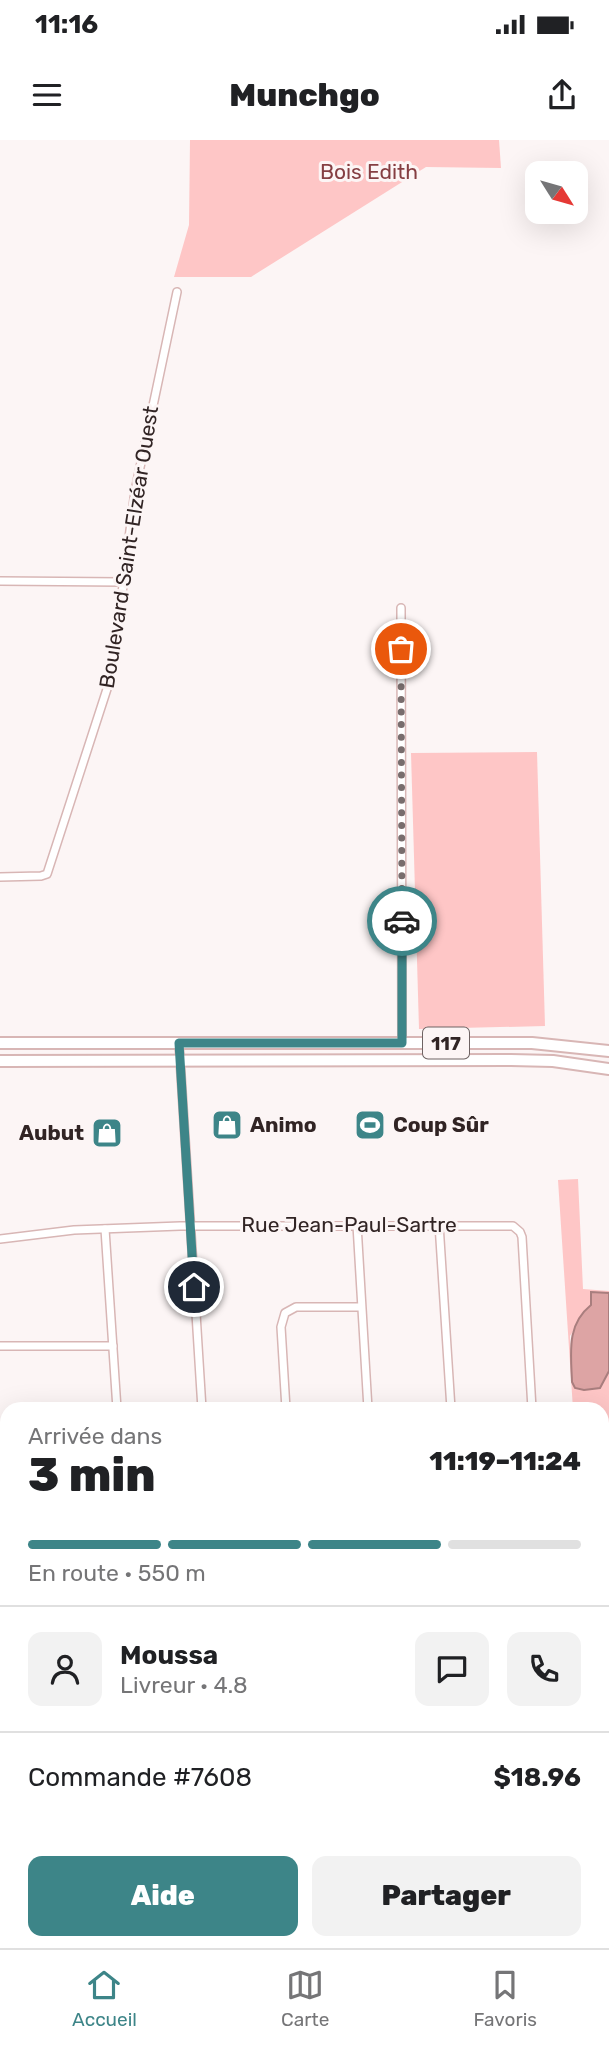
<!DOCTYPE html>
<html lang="fr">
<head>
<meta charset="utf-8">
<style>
  body { margin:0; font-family:Rubik,sans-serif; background:#f2f2f2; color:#202124; height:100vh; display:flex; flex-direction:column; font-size:26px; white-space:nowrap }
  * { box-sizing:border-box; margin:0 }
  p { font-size:23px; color:#757577 }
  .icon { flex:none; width:38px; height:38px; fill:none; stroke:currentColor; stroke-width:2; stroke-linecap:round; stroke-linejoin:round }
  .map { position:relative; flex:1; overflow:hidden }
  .details { position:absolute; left:0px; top:1262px; width:609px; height:548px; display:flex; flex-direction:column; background:#fff; border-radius:21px 21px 0 0; box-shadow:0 7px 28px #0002 }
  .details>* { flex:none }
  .needle { width:46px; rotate:127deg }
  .buttons { position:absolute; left:525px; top:21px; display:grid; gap:14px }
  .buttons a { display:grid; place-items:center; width:63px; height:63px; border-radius:14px; background:#fff; box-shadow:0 7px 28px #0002; font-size:35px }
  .pin { position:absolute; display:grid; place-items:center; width:60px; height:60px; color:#fff; margin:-30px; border:4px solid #fff; border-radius:50%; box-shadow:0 2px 7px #0007 }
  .courier { position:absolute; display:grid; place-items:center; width:70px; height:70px; margin:-35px; border:5px solid #3d8588; border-radius:50%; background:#fff; color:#222; box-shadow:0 2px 9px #0007 }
  .head em { font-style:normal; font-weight:800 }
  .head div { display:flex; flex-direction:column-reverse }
  .head { display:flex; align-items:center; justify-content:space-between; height:119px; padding:0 28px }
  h1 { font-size:46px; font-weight:800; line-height:52px }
  .bar { display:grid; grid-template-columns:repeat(4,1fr); gap:10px 7px; align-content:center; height:84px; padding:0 28px }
  .bar i { height:9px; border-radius:5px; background:#e0e0e0 }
  .bar .on { background:#3d8588 }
  .bar p { grid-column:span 4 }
  .line { display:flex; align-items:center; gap:18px; padding:0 28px; border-top:2px solid #e0e0e0 }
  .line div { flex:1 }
  .round { display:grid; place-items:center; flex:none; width:74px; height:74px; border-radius:14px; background:#f2f2f2 }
  .cta { display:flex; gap:14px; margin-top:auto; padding:14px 28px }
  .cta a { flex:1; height:80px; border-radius:14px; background:#3d8588; color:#fff; font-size:28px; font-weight:800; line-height:80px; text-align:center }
  .cta a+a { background:#f2f2f2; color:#202124 }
  .status { display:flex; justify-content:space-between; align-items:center; height:49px; padding:0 35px; background:#fff; direction:ltr }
  .status svg { height:19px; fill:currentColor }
  header { display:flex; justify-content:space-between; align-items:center; height:91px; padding:0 28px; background:#fff; font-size:32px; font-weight:800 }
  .tab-bar { display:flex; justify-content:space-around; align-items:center; height:98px; border-top:2px solid #e0e0e0; background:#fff; font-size:19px; color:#757577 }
  .tab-bar a { display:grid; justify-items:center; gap:4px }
  .tab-bar .on { color:#3d8588 }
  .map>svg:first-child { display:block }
  .green { fill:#fec6c6 }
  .water { fill:#dda4a4; stroke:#a97e7e; stroke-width:2 }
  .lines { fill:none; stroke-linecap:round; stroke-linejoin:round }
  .stream { stroke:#a97e7e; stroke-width:2 }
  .street-casing { stroke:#d8b6b5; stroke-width:10 }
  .secondary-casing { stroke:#d8b6b5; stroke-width:13 }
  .primary-casing { stroke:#d8b6b5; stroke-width:14 }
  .street { stroke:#fff; stroke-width:7 }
  .secondary { stroke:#fff; stroke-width:10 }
  .primary { stroke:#fff; stroke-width:10 }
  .done { stroke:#786d6d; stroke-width:7; stroke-dasharray:0 12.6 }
  .route { stroke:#3d8588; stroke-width:9 }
  .labels { text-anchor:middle; stroke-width:6; stroke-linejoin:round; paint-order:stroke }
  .shield { fill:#fcf5f5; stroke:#6e6363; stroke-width:2 }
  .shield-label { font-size:19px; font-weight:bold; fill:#312424 }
  .park-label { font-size:21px; fill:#853e42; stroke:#fcf5f5 }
  .street-label { font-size:21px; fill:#312424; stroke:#fcf5f5 }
  .poi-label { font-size:21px; font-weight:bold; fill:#312424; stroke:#fcf5f5; text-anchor:start }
</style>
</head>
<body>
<div class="status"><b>11:16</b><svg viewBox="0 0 49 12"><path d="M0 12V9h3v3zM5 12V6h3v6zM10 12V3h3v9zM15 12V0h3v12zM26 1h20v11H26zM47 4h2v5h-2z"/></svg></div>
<header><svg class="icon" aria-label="menu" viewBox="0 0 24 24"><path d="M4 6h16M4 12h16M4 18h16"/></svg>Munchgo<svg class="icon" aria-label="share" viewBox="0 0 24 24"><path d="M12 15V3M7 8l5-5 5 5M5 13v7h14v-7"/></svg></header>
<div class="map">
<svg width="609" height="1808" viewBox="0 0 609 1808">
  <rect width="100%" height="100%" fill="#fcf5f5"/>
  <!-- green -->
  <g class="green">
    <polygon points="190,0 499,0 501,28 426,27 251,137 174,137 189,85"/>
    <polygon points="537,612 545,886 419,889 411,613"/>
    <polygon points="578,1039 583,1149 609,1151 609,1153 592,1153 591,1165 570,1196 572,1242 600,1248 609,1231 609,1808 290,1808 297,1802 602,1802 602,1269 573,1269 558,1040"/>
    <polygon points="7,1340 7,1452 0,1456 0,1346"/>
  </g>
  <!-- water -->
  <path class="water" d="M 591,1152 L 609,1153 L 609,1231 L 600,1248 L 584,1250 L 575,1248 L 572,1242 C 571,1213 566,1185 591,1165 Z"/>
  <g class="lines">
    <!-- stream -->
    <g class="stream">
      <polyline points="602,1734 609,1711"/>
      <polyline points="292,1808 304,1803 321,1808"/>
      <polyline points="592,1808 593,1802"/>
    </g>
    <!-- street casing -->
    <g class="street-casing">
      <g id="street">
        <polyline points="0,441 122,442"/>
        <polyline points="401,468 402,903"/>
        <polyline points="0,737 41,736 47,734 107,549 113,524 135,351 177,152"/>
        <polyline points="179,903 202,1269"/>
        <polyline points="439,1084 451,1269"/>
        <polyline points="357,1085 368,1269"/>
        <polyline points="105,1089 117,1269"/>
        <polyline points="0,1099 74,1090 180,1086 513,1086 520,1092 522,1097 532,1269"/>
        <polyline points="0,1206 113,1206"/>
        <polyline points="286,1269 281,1187 285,1173 296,1167 361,1167"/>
        <polyline points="0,1292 7,1292"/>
        <polyline points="0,1456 7,1452"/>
        <polyline points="0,1708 7,1708"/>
      </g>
    </g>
    <!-- secondary casing -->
    <g class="secondary-casing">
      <g id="secondary">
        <polyline points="223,1808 235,1802"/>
        <polyline points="259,1808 270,1802"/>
      </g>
    </g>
    <!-- primary casing -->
    <g class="primary-casing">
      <g id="primary">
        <polyline points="0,903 532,903 609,911"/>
        <polyline points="0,921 511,920 553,921 609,929"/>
      </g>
    </g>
    <!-- street -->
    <use href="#street" class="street"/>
    <!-- secondary -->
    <use href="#secondary" class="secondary"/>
    <!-- primary -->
    <use href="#primary" class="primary"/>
  </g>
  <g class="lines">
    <!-- done -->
    <polyline class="done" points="401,509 402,781"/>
    <!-- route -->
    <polyline class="route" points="194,1147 179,903 402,903 402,781"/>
  </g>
  <!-- icons -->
  <defs>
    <g id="shop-square" transform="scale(1.575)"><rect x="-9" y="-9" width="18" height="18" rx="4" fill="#3d8588" stroke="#fcf5f5"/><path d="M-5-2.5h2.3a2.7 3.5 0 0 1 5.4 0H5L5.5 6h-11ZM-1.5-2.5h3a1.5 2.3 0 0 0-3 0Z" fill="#fff"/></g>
    <g id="stadium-square" transform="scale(1.575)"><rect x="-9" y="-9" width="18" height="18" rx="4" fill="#3d8588" stroke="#fcf5f5"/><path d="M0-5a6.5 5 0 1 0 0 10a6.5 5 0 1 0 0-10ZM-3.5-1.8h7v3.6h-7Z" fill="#fff"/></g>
  </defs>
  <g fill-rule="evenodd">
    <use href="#shop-square" x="227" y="985"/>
    <use href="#stadium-square" x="370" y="985"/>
    <use href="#shop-square" x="107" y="993"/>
  </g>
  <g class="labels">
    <!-- shield labels -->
    <rect class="shield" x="423" y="887.5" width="46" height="31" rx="5"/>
    <g class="shield-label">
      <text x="446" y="910">117</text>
    </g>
    <!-- park labels -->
    <g class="park-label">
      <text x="369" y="39">Bois Edith</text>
    </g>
    <!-- street labels -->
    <g class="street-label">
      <text transform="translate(129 407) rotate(-81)" y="7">Boulevard Saint-Elzéar Ouest</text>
      <text x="349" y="1092">Rue Jean-Paul-Sartre</text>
    </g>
    <!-- poi labels -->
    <g class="poi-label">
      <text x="250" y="992">Animo</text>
      <text x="393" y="992">Coup Sûr</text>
      <text x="84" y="1000" text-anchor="end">Aubut</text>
    </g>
  </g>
</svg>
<div class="buttons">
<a><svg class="needle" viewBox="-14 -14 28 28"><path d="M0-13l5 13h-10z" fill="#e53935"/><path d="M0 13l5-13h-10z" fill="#757577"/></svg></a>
</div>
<div class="pin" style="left:401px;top:509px;background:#ea580c"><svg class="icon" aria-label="bag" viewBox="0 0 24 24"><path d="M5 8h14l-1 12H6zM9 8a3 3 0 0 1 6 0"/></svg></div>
<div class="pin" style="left:194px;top:1147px;background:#1f2937"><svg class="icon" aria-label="home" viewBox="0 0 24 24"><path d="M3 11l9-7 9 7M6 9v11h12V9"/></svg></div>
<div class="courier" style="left:402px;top:781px"><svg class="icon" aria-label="car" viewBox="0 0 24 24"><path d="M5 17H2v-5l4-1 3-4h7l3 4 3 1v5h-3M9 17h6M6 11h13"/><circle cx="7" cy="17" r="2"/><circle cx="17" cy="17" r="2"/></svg></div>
<section class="details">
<div class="head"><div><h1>3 min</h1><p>Arrivée dans</p></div><em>11:19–11:24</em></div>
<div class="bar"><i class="on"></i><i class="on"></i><i class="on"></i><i></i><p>En route · 550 m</p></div>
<div class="line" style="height:126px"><a class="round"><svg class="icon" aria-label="person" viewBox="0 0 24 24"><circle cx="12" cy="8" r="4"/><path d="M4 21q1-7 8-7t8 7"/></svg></a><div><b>Moussa</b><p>Livreur · 4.8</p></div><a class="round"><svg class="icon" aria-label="chat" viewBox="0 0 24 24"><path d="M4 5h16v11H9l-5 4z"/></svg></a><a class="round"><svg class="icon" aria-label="phone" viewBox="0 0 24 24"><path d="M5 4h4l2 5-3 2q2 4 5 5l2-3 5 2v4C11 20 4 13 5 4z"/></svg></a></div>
<div class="line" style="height:91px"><div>Commande #7608</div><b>$18.96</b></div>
<div class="cta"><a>Aide</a><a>Partager</a></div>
</section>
</div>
<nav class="tab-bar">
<a class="on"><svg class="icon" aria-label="home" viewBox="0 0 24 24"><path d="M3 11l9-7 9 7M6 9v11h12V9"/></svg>Accueil</a>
<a><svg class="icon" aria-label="map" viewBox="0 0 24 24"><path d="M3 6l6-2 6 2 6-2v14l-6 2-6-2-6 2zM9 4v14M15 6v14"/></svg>Carte</a>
<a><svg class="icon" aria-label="saved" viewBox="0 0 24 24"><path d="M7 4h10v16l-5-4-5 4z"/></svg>Favoris</a>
</nav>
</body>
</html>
